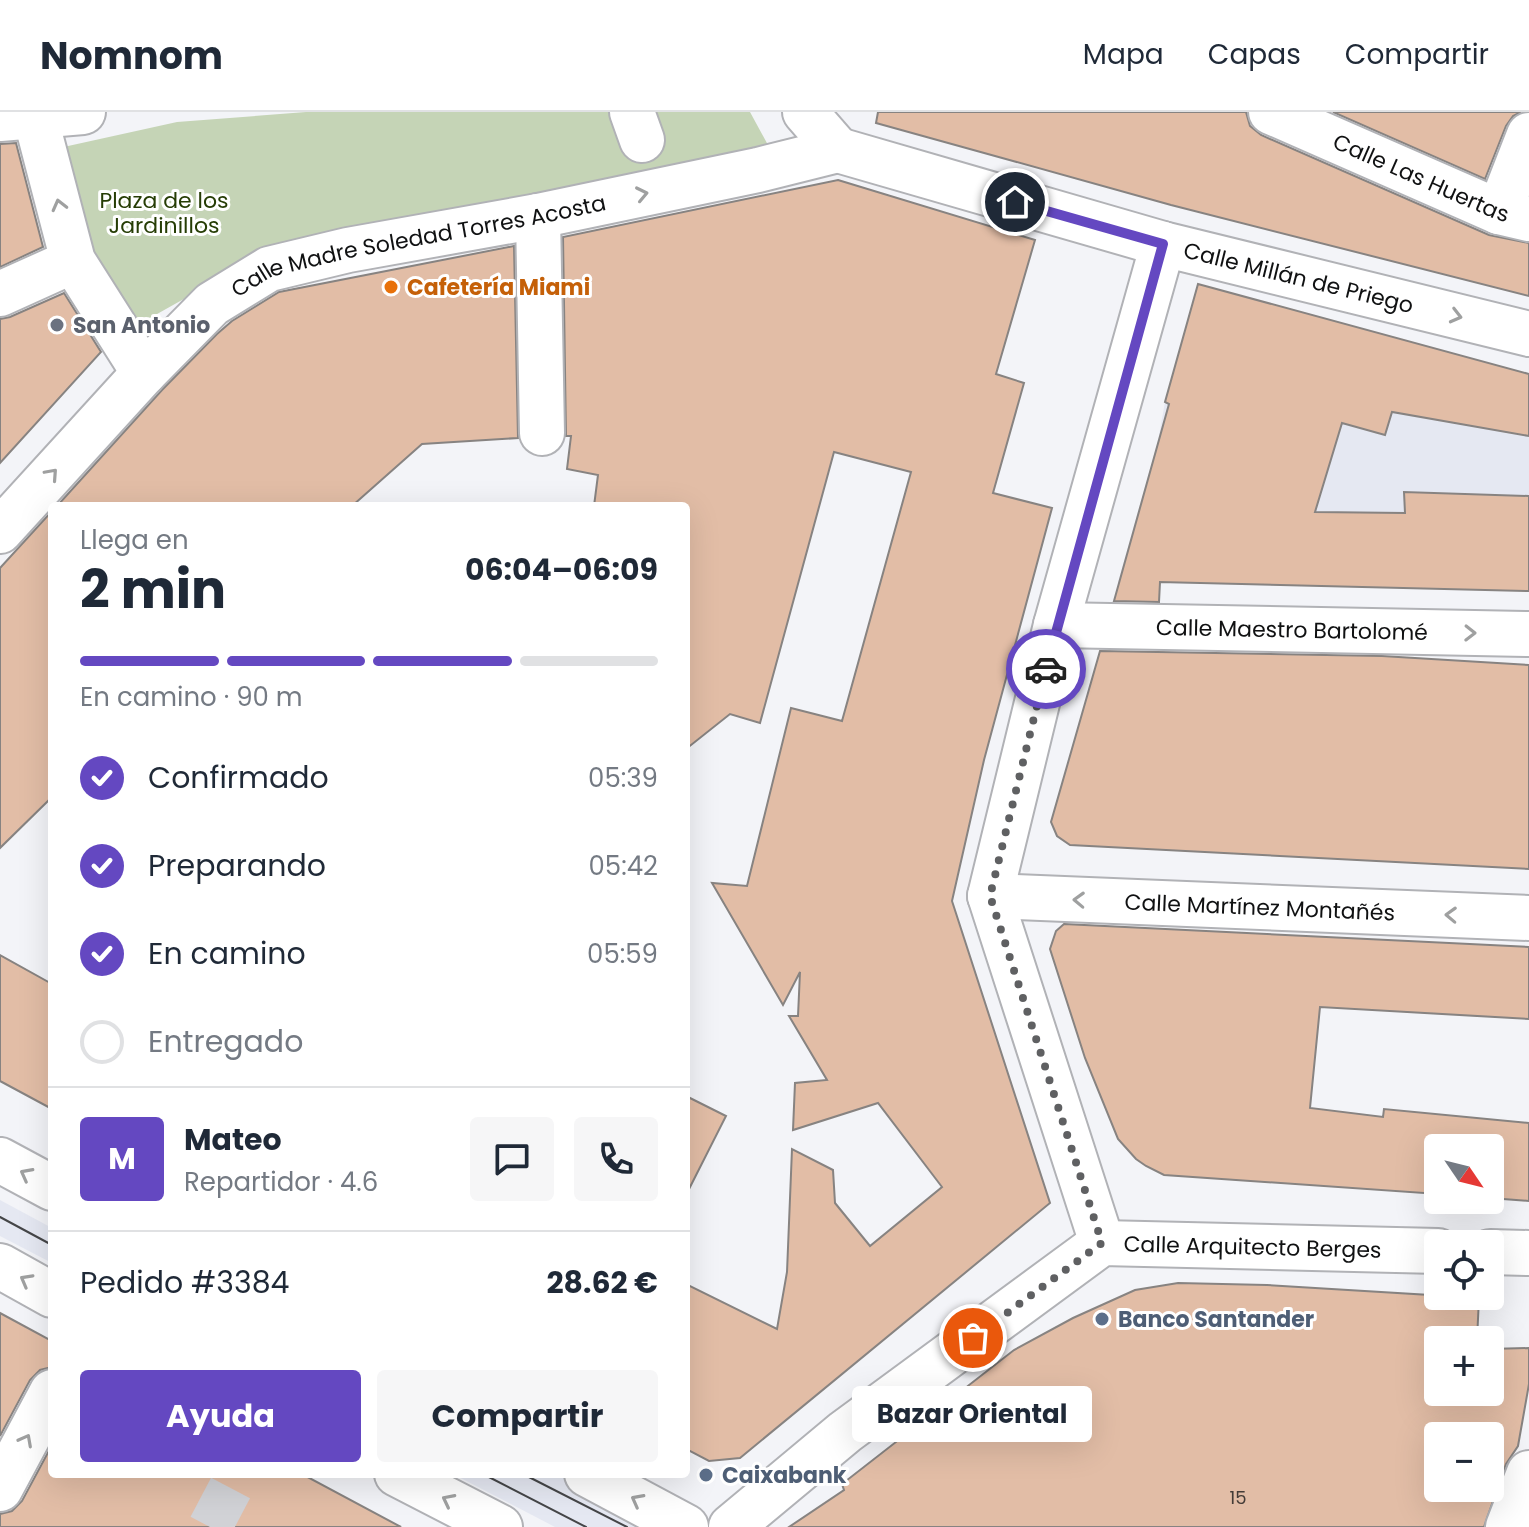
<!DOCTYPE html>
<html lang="es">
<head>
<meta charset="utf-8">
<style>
  body { margin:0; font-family:Poppins,sans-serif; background:#f6f6f7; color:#1f2937; height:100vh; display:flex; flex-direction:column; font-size:30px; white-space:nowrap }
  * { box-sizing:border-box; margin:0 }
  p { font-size:26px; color:#747a83 }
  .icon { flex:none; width:44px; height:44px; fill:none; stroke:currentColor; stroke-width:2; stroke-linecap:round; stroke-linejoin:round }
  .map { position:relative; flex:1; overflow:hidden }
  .drawer { position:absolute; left:48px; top:390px; width:642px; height:976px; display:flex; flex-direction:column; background:#fff; border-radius:8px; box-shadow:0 8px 32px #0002 }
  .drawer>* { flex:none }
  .needle { width:52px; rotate:125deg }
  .tools { position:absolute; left:1424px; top:1022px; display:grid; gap:16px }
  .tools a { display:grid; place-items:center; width:80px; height:80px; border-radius:8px; background:#fff; box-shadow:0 8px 32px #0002; font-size:40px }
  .pin { position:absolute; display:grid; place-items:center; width:68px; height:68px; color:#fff; margin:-34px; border:4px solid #fff; border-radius:50%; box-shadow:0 2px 8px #0007 }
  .courier { position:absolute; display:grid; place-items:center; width:80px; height:80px; margin:-40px; border:6px solid #6448c1; border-radius:50%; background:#fff; color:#222; box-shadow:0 2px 10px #0007 }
  .bubble { position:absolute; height:56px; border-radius:8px; background:#fff; box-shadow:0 8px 32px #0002; font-size:26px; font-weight:700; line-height:56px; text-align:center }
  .summary em { font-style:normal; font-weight:700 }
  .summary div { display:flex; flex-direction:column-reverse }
  .summary { display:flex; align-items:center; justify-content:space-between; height:136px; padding:0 32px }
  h1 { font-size:52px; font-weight:700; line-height:60px }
  .bar { display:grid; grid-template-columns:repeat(4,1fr); gap:12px 8px; align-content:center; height:96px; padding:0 32px }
  .bar i { height:10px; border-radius:6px; background:#e0e1e3 }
  .bar .current { background:#6448c1 }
  .bar p { grid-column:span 4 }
  .line { display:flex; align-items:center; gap:20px; padding:0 32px; border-top:2px solid #e0e1e3 }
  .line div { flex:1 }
  .round { display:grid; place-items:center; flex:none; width:84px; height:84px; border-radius:8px; background:#f6f6f7 }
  ol { padding:0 32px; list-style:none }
  li { display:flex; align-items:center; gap:24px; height:88px }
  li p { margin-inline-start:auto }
  li .icon { padding:8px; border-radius:50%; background:#6448c1; color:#fff; stroke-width:4 }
  li:last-child { color:#747a83 }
  li i { width:44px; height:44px; border:4px solid #e0e1e3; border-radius:50% }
  .primary-button { display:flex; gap:16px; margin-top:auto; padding:16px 32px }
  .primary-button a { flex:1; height:92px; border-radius:8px; background:#6448c1; color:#fff; font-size:32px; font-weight:700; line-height:92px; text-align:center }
  .primary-button a+a { background:#f6f6f7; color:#1f2937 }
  header { display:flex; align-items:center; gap:48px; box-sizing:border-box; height:112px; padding:0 40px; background:#fff; border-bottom:2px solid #e0e1e3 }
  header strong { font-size:38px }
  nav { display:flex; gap:44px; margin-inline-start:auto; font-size:28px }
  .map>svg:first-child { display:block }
  .built { fill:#e5e8f2 }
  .green { fill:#c5d4b6 }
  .building { fill:#e2bda6; stroke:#878381; stroke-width:2; fill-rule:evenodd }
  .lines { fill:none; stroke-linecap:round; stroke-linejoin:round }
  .street-tunnel { stroke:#d1d2d6; stroke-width:44; stroke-dasharray:44 22; stroke-linecap:butt }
  .street-casing { stroke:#b1b2b6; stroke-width:48 }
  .secondary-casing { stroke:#b1b2b6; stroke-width:48 }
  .street { stroke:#fff; stroke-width:44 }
  .secondary { stroke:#fff; stroke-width:44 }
  .tram { stroke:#454648; stroke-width:2 }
  .oneway { stroke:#9fa0a0 }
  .done { stroke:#5f6062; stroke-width:8; stroke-dasharray:0 14.4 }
  .route { stroke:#6448c1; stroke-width:10 }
  .food-dot { fill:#e8710a; stroke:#fff; stroke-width:3 }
  .worship-dot { fill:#6b7280; stroke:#fff; stroke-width:3 }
  .service-dot { fill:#5c6f8a; stroke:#fff; stroke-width:3 }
  .labels { text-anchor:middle; stroke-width:6; stroke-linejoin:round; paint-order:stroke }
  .number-label { font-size:18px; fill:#443c37 }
  .street-label { font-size:22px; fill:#101112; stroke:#fff }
  .park-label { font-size:22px; fill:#263d05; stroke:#fff }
  .food-label { font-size:22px; font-weight:bold; fill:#c56008; stroke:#fff; text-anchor:start }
  .worship-label { font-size:22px; font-weight:bold; fill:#5b616d; stroke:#fff; text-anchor:start }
  .service-label { font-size:22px; font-weight:bold; fill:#4e5e75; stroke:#fff; text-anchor:start }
</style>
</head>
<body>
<header>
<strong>Nomnom</strong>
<nav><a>Mapa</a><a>Capas</a><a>Compartir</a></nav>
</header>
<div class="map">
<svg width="1529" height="1415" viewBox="0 0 1529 1415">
  <rect width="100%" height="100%" fill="#f3f4f8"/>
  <!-- built -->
  <g class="built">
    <polygon points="1198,172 1529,262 1529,400 1524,479 1118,470 1158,329 1165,290"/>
    <polygon points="0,1088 52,1116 52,1151 0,1124"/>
    <polygon points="453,1362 562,1362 662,1415 555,1415"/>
  </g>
  <!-- green -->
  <polygon class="green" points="306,0 750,0 774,44 280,133 125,220 84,155 59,36 177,10"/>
  <!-- building -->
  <g class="building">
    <polygon points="878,0 1246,0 1250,14 1261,23 1489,123 1529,131 1529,184 1171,93 1013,49 876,11"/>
    <polygon points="1333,0 1521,0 1513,4 1506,14 1485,67"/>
    <polygon points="16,31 43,135 0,155 0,32"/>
    <polygon points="838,68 1035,128 996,262 1024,271 993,381 1052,396 984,648 952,789 1050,1091 740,1346 709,1349 686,1337 686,1172 777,1217 787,1160 792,1037 833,1058 835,1091 870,1134 942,1075 878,991 793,1018 795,971 827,968 789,904 798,904 800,860 783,893 712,771 747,774 791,596 842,609 911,360 834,340 760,611 730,602 686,637 686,394 594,394 598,363 567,357 571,324 566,324 563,125"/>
    <polygon points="514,134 518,326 422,332 352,394 57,394 162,278 217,222 232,209 279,180"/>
    <polygon points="1198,172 1529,262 1529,324 1392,300 1385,323 1342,311 1315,400 1405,401 1404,380 1529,384 1529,479 1160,470 1159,490 1114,489 1169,292 1165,290"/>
    <polygon points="64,181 101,240 0,351 0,207 10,205"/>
    <polygon points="52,399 52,685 0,736 0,456"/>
    <polygon points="1100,539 1382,544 1529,553 1529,757 1070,733 1057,724 1051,710"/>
    <polygon points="1064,812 1529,835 1529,907 1320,895 1310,996 1383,1005 1384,997 1529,1011 1529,1089 1490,1086 1490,1036 1438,1036 1438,1082 1164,1063 1146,1054 1136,1047 1118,1027 1085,946 1050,837 1056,819"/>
    <polygon points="0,843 52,872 52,997 0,969"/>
    <polygon points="686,984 726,1004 686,1083"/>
    <path d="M 1178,1171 L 1267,1173 L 1479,1186 L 1477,1228 L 1438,1228 L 1438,1280 L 1490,1280 L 1490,1237 L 1529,1236 L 1529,1272 L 1518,1334 L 1506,1352 L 1484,1415 L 789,1415 L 844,1378 L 842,1372 L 1014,1238 L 1073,1206 L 1135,1178 ZM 1438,1324 L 1490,1324 L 1490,1376 L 1438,1376 Z"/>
    <polygon points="0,1201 52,1229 52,1255 40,1258 30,1268 0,1324"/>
    <polygon points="52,1333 52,1362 302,1362 401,1415 0,1415 0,1402 12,1399 22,1389"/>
  </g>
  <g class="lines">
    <!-- street-tunnel -->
    <polyline class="street-tunnel" points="210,1415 238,1362"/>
    <!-- street casing -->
    <g class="street-casing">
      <g id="street">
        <polyline points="34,0 73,149 144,261"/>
        <polyline points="632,0 642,28"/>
        <polyline points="805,0 838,38"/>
        <path id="s1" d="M 1271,0 L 1499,100 L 1529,107"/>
        <polyline points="0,7 83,0"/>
        <path id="s2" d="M 838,38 L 1163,132 L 1529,222"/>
        <polyline points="1499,100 1529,23"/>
        <polyline points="538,104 542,321"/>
        <polyline points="0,182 73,149"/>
        <path id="s3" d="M 0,419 L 144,261 L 212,192 L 269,157 L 348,138 L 538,104 L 758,58 L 838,38"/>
        <path id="s4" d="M 1056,513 L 1529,522"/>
        <path id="s5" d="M 990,784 L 1529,806"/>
        <polyline points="1102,1131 990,784 1056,513 1163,132"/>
        <polyline points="1490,1140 1529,1141"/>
        <polyline points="0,1377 52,1280"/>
        <path id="s6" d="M 731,1415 L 845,1320 L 1102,1131 L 1438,1139"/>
        <polyline points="1508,1415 1529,1361"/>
      </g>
    </g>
    <!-- secondary casing -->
    <g class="secondary-casing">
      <g id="secondary">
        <polyline points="0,1048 52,1076"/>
        <polyline points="0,1154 52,1183"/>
        <polyline points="397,1362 500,1415"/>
        <polyline points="587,1362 686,1415"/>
      </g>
    </g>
    <!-- street -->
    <use href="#street" class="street"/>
    <!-- secondary -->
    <use href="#secondary" class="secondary"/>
    <!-- tram -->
    <g class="tram">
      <polyline points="0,1105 52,1133"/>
      <polyline points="483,1362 586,1415"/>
      <polyline points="523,1362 627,1415"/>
    </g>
  </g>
  <!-- one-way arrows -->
  <defs><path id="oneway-chevron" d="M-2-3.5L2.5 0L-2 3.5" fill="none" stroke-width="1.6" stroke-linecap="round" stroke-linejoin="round" transform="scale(2)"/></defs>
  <g class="oneway">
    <use href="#oneway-chevron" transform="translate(642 82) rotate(-12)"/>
    <use href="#oneway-chevron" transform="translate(59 93) rotate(-104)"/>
    <use href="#oneway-chevron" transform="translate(1456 204) rotate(14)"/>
    <use href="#oneway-chevron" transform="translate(52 362) rotate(-48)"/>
    <use href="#oneway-chevron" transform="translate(1470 521) rotate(1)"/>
    <use href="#oneway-chevron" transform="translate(1079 788) rotate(-178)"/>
    <use href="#oneway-chevron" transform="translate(1451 803) rotate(-178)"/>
    <use href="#oneway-chevron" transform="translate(26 1062) rotate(-152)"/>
    <use href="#oneway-chevron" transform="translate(26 1168) rotate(-151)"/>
    <use href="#oneway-chevron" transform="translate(26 1328) rotate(-62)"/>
    <use href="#oneway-chevron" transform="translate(448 1388) rotate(-153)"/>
    <use href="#oneway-chevron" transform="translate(637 1388) rotate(-152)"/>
  </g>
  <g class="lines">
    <!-- done -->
    <polyline class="done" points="973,1226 1102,1131 990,784 1046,557"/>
    <!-- route -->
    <polyline class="route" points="1015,90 1163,132 1046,557"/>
  </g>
  <!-- markers -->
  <circle class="food-dot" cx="391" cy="175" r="8"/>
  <circle class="worship-dot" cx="57" cy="213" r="8"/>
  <g class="service-dot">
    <circle cx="1102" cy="1207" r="8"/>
    <circle cx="706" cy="1363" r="8"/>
  </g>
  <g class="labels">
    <!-- number labels -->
    <g class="number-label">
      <text x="1238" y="1392">15</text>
    </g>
    <!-- street labels -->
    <g class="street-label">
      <text dy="8" stroke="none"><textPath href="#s1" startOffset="164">Calle Las Huertas</textPath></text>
      <text dy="8" stroke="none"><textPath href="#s3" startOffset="528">Calle Madre Soledad Torres Acosta</textPath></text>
      <text dy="8" stroke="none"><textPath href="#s2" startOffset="478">Calle Millán de Priego</textPath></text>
      <text dy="8" stroke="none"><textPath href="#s4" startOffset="236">Calle Maestro Bartolomé</textPath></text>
      <text dy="8" stroke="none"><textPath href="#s5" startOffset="270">Calle Martínez Montañés</textPath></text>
      <text dy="8" stroke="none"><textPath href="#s6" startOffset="618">Calle Arquitecto Berges</textPath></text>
    </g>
    <!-- park labels -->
    <g class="park-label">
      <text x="164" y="96">Plaza de los<tspan x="164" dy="25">Jardinillos</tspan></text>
    </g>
    <!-- food labels -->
    <g class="food-label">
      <text x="407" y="183">Cafetería Miami</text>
    </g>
    <!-- worship labels -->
    <g class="worship-label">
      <text x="73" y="221">San Antonio</text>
    </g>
    <!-- service labels -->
    <g class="service-label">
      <text x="1118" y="1215">Banco Santander</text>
      <text x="722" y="1371">Caixabank</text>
    </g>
  </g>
</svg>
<div class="tools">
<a><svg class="needle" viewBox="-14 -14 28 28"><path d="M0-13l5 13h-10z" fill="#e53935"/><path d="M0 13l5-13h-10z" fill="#747a83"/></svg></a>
<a><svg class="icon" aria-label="locate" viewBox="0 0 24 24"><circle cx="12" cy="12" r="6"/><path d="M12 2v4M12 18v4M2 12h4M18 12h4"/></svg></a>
<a>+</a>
<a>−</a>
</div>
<div class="pin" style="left:973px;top:1226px;background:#ea580c"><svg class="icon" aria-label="bag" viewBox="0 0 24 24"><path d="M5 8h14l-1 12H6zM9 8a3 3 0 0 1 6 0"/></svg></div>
<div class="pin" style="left:1015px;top:90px;background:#1f2937"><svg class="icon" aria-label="home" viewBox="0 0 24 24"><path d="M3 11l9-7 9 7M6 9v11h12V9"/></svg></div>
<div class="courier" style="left:1046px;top:557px"><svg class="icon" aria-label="car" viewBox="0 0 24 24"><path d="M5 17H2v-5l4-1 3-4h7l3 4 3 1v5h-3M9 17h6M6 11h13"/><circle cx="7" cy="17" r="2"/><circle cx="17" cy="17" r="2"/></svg></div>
<div class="bubble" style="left:852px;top:1274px;width:240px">Bazar Oriental</div>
<section class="drawer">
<div class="summary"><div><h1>2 min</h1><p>Llega en</p></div><em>06:04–06:09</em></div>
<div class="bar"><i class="current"></i><i class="current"></i><i class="current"></i><i></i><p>En camino · 90 m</p></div>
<ol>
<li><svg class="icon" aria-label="check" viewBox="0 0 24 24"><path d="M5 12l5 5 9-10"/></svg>Confirmado<p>05:39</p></li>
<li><svg class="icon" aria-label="check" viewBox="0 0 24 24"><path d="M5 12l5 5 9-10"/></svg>Preparando<p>05:42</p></li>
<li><svg class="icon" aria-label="check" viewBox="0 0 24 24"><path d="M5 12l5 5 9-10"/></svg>En camino<p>05:59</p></li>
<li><i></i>Entregado</li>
</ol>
<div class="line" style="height:144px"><b class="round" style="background:#6448c1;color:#fff">M</b><div><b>Mateo</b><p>Repartidor · 4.6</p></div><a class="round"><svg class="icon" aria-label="chat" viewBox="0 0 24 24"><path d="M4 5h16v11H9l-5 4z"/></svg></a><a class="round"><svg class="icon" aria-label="phone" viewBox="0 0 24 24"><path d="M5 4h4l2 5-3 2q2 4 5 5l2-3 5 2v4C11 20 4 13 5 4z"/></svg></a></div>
<div class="line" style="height:104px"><div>Pedido #3384</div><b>28.62 €</b></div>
<div class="primary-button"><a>Ayuda</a><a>Compartir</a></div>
</section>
</div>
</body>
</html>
